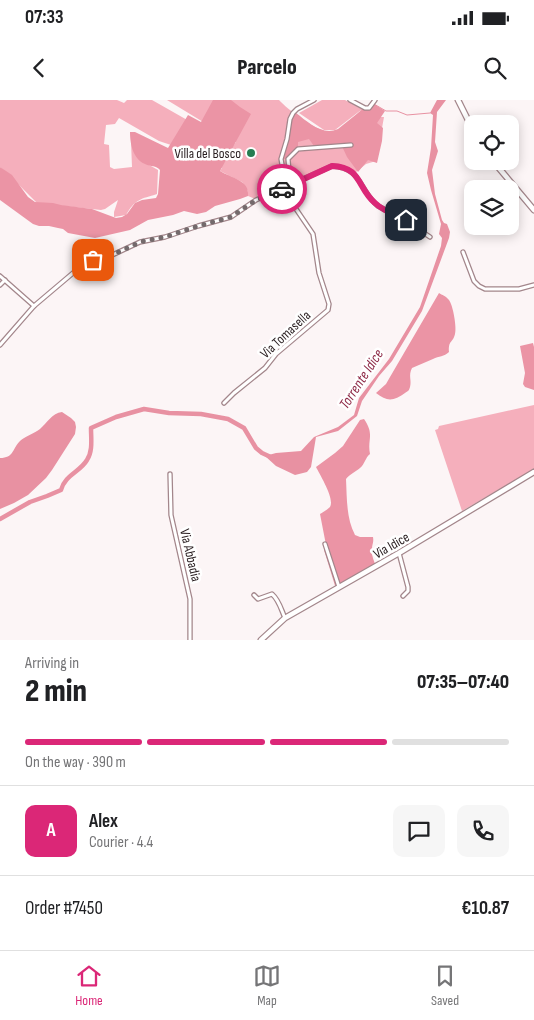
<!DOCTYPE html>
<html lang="en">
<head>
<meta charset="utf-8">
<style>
  body { margin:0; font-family:"Sofia Sans Condensed",sans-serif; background:#f6f6f6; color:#202124; height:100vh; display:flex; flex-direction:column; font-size:19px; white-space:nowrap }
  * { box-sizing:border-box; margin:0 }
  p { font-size:16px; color:#757577 }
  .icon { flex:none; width:28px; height:28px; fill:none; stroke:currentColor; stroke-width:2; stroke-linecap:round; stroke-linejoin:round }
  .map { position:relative; height:540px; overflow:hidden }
  .side { display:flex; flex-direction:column; background:#fff; flex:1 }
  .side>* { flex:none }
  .controls { position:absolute; left:464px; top:15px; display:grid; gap:10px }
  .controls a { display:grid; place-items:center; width:55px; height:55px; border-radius:10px; background:#fff; box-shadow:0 2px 12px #0003; font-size:25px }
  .pin { position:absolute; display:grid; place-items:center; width:42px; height:42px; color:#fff; margin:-21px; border-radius:10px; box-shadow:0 2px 8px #0006 }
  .courier { position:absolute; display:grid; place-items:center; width:50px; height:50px; margin:-25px; border:4px solid #db2777; border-radius:50%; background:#fff; color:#222; box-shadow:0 1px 6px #0007 }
  .headline em { font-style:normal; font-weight:800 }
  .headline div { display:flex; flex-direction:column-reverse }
  .headline { display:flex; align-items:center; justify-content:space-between; height:85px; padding:0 25px }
  h1 { font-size:32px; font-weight:800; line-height:38px }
  .bar { display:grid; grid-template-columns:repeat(4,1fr); gap:8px 5px; align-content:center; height:60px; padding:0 25px }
  .bar i { height:6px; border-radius:4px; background:#e0e0e0 }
  .bar .on { background:#db2777 }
  .bar p { grid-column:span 4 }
  .line { display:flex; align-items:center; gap:12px; padding:0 25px; border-top:1px solid #e0e0e0 }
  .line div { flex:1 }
  .round { display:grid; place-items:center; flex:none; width:52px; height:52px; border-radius:10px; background:#f6f6f6 }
  .status { display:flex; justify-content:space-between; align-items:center; height:35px; padding:0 25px; background:#fff; direction:ltr }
  .status svg { height:14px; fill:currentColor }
  header { display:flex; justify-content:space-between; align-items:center; height:65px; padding:0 25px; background:#fff; font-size:22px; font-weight:800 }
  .menu { display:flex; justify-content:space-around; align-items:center; height:70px; border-top:1px solid #e0e0e0; background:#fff; font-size:14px; color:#757577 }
  .menu a { display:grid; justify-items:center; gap:2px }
  .menu .on { color:#db2777 }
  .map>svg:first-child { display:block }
  .green { fill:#f5afbc }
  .forest { fill:#eb94a5 }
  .water { fill:#e891a2 }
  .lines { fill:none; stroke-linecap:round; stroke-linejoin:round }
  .stream { stroke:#e891a2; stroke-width:1 }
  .river { stroke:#e891a2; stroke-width:4.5 }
  .street-casing { stroke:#a3868b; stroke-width:5.5 }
  .secondary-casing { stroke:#a3868b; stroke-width:7 }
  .street { stroke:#fff; stroke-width:3 }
  .secondary { stroke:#fff; stroke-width:4.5 }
  .done { stroke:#746a6c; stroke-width:5; stroke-dasharray:0 9 }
  .route { stroke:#db2777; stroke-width:6 }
  .poi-dot { fill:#267d51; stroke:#fff; stroke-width:2 }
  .labels { text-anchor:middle; stroke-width:5; stroke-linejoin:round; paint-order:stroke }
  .poi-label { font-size:14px; fill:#2a1f21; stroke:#fff; text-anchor:end }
  .street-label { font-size:14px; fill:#2a1f21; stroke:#fff }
  .water-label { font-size:15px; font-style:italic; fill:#8f2b48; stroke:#fff }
</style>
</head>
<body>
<div class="status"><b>07:33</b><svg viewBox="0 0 49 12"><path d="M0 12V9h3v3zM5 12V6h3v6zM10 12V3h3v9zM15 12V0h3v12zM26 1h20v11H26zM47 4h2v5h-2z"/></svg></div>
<header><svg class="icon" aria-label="back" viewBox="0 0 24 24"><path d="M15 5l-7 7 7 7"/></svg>Parcelo<svg class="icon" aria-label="search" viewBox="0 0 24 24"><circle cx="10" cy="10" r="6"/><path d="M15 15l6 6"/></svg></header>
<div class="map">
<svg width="534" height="540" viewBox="0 0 534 540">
  <rect width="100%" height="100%" fill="#fcf5f6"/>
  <!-- green -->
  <g class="green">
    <path d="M 0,0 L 117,0 L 124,3 L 127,0 L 152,0 L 233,46 L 236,42 L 167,0 L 279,0 C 287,9 321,35 333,32 C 342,30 355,17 361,10 L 335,30 L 324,30 L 299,13 L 322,0 L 345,0 L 362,9 L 365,6 L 381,17 L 384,17 L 376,61 L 366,64 L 356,72 L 336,67 L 322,72 L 299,82 L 296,85 L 286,86 L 258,100 L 248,96 L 248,91 L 242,82 L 220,71 L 222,68 L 186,50 L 159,41 L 119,18 L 115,24 L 106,25 L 104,44 L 109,45 L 110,67 L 114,69 L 132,67 L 131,42 L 144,62 L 158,70 L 157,94 C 141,99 135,99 126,115 L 114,117 L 114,112 L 118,100 L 105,109 L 101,110 L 37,103 L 7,73 L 0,67 Z"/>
    <polygon points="534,305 534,369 462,411 435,330 438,329 439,326"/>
  </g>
  <!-- forest -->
  <g class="forest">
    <path d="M 213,0 L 231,0 L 240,7 L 251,14 L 220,71 C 231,78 250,80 248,96 L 240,99 L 215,106 L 206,112 L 197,114 L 184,111 L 173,115 L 148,120 L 130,130 L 95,138 L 68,133 L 63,129 L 58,128 L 49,126 L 39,126 L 33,124 L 0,100 L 0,67 L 12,75 L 28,97 L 35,102 L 53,103 L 61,105 L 92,109 L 116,118 L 122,117 L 127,114 L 135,103 L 142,100 L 156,98 L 158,94 L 160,70 C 156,65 151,67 145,64 C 133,59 130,44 130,32 L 135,32 L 168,48 L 188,15 L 201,22 Z"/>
    <path d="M 374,4 L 385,11 L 377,23 L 383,28 L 382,41 L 377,63 L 368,60 L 358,72 L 347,57 L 341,44 L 314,46 L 309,39 L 298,42 L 298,48 L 286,59 L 282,59 L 291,19 L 296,13 C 308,22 322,36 338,29 L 363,9 L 369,10 Z"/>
    <path d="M 439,193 C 442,195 446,196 449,200 C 453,205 457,228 455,234 C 453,243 448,240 449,252 C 444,257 439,256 433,259 C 426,262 419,265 412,268 C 408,276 412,280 410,287 C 409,291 408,291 405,293 C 394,301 387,302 376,293 L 386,284 L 390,277 Z"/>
    <polygon points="533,243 534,247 534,290 525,287 523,284 525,273 520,246"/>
    <path d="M 364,319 C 375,335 367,339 370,354 C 365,358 365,364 360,368 C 355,372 350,374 346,379 C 347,397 346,418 355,435 L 360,437 L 373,437 C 374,443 372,444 372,449 C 371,455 374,461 376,466 L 336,489 L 324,450 L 326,445 L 320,414 C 323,412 327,410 330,407 C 335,399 320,375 316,367 L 335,353 L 343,346 L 360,320 Z"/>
  </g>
  <!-- water -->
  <g class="water">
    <polygon points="437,0 446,0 437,12 435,42 438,51 432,70 435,94 442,120 444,123 447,124 450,132 449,138 422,211 392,261 379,276 362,301 357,316 338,331 316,337 311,367 307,372 295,375 276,366 265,356 276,353 301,351 314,337 338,327 354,315 359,298 389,259 420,207 441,146 442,138 439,134 441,124 431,90 427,73 431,48 433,15 430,13"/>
    <path d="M 62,312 L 71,318 L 75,322 L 76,327 L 75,334 L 52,370 L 46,378 L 28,395 L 14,403 L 0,409 L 0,358 C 14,358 12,349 20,341 C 24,337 35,333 40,329 C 47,323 52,313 62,312 Z"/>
  </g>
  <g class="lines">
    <!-- stream -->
    <polyline class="stream" points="374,4 386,11 397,11 407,15 430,13"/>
    <!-- river -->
    <path class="river" d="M 0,419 L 30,402 L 47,396 L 61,390 C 65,375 80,372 87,360 C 93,351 91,339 91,328 L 116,317 L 144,309 L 169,313 L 201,314 L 228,319 L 244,328 L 256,348 L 262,353 L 273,358"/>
    <!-- street casing -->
    <g class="street-casing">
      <g id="street">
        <polyline points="350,0 365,8 369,8 375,0"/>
        <polyline points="293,82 289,71 288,59 298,49 351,45"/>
        <polyline points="290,84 285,81 281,59 287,39 290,19 293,13 297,9 314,0"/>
        <polyline points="463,152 474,181 479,186 485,189 519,189 534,185"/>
        <polyline points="0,176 34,206"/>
        <polyline points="0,185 5,180"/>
        <path d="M 0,245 L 34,206 L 86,162 L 108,157 L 140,142 L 165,137 L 198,126 L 231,117 L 256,100 L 332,66 C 363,68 359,91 378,106 L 417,127 L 424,133 L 430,137"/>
        <polyline points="224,303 234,293 265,268 276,254 328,210 329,204 319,173 313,134 294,106 290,85"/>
        <polyline points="170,374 171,415 190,499 190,540"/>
        <polyline points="325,444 339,487"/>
        <polyline points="399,453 408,487 408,491 403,496"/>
        <path d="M 254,495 L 258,499 L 272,494 C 279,500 281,509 285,518"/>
      </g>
    </g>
    <!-- secondary casing -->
    <g class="secondary-casing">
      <g id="secondary">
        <polyline points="458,0 472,28"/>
        <polyline points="493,61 534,110"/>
        <polyline points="261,540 285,518 399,453 534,372"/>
      </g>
    </g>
    <!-- street -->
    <use href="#street" class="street"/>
    <!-- secondary -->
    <use href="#secondary" class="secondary"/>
  </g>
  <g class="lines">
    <!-- done -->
    <polyline class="done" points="93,160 108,157 140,142 165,137 198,126 231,117 256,100 282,89"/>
    <!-- route -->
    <path class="route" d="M 282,89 L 332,66 C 362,67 357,88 375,103 C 383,111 396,115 406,120"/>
  </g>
  <!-- markers -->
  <circle class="poi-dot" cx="251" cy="53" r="5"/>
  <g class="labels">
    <!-- poi labels -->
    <g class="poi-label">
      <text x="241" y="58">Villa del Bosco</text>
    </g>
    <!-- street labels -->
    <g class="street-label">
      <text transform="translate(285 234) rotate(-43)" y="5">Via Tomasella</text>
      <text transform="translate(391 445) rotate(-30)" y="5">Via Idice</text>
      <text transform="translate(191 455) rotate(77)" y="5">Via Abbadia</text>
    </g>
    <!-- water labels -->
    <g class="water-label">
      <text transform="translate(361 279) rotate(-57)" y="5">Torrente Idice</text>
    </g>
  </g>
</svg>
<div class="controls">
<a><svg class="icon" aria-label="locate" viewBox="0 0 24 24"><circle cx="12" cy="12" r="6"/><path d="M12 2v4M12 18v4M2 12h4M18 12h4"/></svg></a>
<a><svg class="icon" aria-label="layers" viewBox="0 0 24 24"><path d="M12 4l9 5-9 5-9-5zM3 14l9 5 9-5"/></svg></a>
</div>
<div class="pin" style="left:93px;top:160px;background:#ea580c"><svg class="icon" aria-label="bag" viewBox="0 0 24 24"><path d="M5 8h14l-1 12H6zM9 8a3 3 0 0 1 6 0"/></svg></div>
<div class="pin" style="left:406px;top:120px;background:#1f2937"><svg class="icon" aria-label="home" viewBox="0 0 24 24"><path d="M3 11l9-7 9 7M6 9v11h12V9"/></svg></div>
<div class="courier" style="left:282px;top:89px"><svg class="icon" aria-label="car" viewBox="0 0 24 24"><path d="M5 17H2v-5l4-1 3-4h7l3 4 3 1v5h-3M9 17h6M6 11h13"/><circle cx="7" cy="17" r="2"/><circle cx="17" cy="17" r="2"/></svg></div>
</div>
<section class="side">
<div class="headline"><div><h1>2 min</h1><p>Arriving in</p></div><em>07:35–07:40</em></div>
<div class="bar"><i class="on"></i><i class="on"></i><i class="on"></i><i></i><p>On the way · 390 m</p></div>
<div class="line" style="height:90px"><b class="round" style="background:#db2777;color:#fff">A</b><div><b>Alex</b><p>Courier · 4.4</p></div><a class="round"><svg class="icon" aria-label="chat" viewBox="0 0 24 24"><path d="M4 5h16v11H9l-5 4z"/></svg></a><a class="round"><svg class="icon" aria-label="phone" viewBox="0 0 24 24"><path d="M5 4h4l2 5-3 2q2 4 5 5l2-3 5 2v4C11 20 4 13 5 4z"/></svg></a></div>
<div class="line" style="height:65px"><div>Order #7450</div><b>€10.87</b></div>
</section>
<nav class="menu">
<a class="on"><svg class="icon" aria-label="home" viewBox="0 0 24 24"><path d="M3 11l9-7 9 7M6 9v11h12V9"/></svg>Home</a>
<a><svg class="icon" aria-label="map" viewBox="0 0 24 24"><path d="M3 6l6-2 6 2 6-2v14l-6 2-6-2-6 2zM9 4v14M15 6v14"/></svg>Map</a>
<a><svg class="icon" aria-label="saved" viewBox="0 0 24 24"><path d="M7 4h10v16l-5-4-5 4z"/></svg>Saved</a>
</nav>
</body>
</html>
